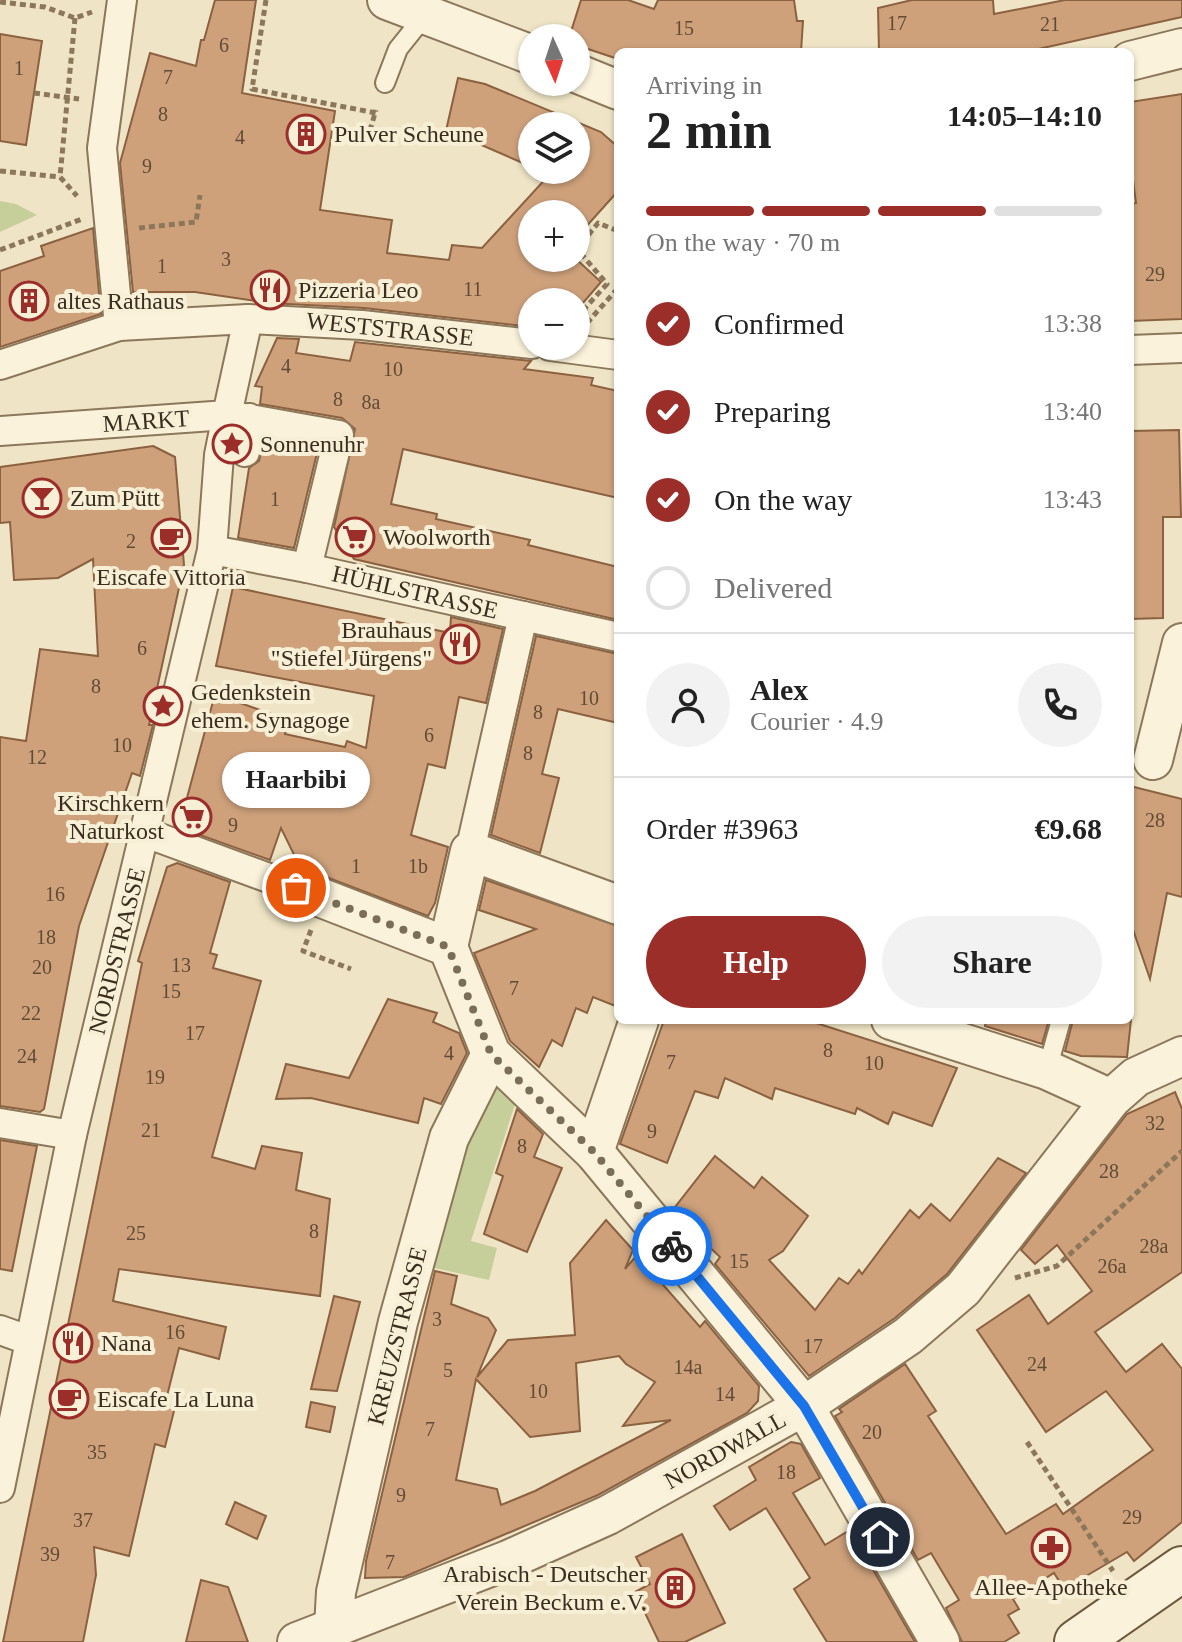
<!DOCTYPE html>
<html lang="en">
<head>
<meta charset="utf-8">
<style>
  body { margin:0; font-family:"Times New Roman",serif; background:#f2f2f2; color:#222; height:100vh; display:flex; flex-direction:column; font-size:30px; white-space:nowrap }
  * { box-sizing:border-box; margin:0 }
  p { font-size:26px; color:#767676 }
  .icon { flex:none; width:44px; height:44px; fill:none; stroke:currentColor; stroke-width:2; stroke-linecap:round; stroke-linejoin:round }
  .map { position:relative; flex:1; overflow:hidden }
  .sheet { position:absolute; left:614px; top:48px; width:520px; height:976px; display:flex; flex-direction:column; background:#fff; border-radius:12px; box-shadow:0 2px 6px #0004 }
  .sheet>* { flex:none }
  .needle { width:52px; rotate:177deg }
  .fabs { position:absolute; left:518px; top:24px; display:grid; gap:16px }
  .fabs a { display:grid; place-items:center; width:72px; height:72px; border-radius:50%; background:#fff; box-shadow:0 2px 6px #0004; font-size:40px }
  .pin { position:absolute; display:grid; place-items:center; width:68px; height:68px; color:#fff; margin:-34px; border:4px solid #fff; border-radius:50%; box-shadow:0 2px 8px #0007 }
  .courier { position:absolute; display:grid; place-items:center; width:80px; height:80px; margin:-40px; border:6px solid #1a73e8; border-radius:50%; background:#fff; color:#222; box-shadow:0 2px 10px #0007 }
  .bubble { position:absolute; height:56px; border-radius:28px; background:#fff; box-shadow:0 2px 6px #0004; font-size:26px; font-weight:600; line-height:56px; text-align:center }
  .overview em { font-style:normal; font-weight:600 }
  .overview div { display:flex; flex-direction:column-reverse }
  .overview { display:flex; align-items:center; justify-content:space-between; height:136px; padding:0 32px }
  h1 { font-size:52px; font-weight:600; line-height:60px }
  .bar { display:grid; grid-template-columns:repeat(4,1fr); gap:12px 8px; align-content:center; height:96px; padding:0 32px }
  .bar i { height:10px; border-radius:6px; background:#e0e0e0 }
  .bar .on { background:#9c2e2a }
  .bar p { grid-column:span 4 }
  .line { display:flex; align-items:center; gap:20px; padding:0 32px; border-top:2px solid #e0e0e0 }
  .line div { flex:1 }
  .round { display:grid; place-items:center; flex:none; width:84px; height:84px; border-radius:42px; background:#f2f2f2 }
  ol { padding:0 32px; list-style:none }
  li { display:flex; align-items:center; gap:24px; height:88px }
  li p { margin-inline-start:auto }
  li .icon { padding:8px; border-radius:50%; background:#9c2e2a; color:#fff; stroke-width:4 }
  li:last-child { color:#767676 }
  li i { width:44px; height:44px; border:4px solid #e0e0e0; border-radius:50% }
  .primary-button { display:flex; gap:16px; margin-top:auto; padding:16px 32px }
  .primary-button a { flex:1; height:92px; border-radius:48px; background:#9c2e2a; color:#fff; font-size:32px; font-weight:600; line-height:92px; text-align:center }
  .primary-button a+a { background:#f2f2f2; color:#222 }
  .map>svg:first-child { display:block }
  .green { fill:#c6ce9a }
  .building { fill:#cea17b; stroke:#8b6140; stroke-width:2; fill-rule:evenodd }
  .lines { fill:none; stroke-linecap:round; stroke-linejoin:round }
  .service-casing { stroke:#8c775b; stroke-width:22 }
  .pedestrian-casing { stroke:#8c775b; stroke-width:32 }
  .minor-casing { stroke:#8c775b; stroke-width:42 }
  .secondary-casing { stroke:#6d583e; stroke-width:48 }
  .path { stroke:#8c775b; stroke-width:5; stroke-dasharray:6 4; stroke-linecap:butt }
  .service { stroke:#faf2da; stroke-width:18 }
  .pedestrian { stroke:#faf2da; stroke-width:28 }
  .minor { stroke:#faf2da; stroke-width:38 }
  .secondary { stroke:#faf2da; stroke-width:44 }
  .done { stroke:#7a6e59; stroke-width:8; stroke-dasharray:0 14.4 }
  .route { stroke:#1a73e8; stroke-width:10 }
  .labels { text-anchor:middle; stroke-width:8; stroke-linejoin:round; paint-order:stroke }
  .number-label { font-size:20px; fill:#604b36 }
  .poi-label { font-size:24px; fill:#3b2e1f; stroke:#f7efd6; text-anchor:start }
  .street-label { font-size:24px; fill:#3b2e1f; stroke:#f7efd6 }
</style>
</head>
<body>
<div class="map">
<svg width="1182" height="1642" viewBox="0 0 1182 1642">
  <rect width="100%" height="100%" fill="#efe5c6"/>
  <!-- green -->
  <g class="green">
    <polygon points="0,201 16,204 37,215 0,232"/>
    <polygon points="487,1083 517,1098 471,1241 497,1248 489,1280 430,1267 451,1177"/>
  </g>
  <!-- building -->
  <g class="building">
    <polygon points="215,0 256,0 242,93 335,111 320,210 392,220 387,253 449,260 452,245 482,248 550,174 540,170 576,170 576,126 532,126 532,167 470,140 445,135 458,78 485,84 601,132 618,147 618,191 576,238 576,214 532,214 532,258 575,258 601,282 576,311 576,302 532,302 532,327 364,308 269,303 195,292 133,292 120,163 150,53 196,66 201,40 204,40"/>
    <polygon points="581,0 628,0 654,9 658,0 794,0 797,21 803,21 801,52 618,52 618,59 576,45 576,38 569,38"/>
    <polygon points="912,0 993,0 994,14 1065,0 1182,0 1182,17 1025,52 879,52 878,8"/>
    <polygon points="0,34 42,41 26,145 0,141"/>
    <polygon points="1182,94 1182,319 1130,321 1130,204 1136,203 1130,158 1130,102"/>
    <polygon points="93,228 101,314 0,347 0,271 44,256 41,246"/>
    <polygon points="277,338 299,339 296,353 350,361 355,342 531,361 524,369 593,378 591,385 618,391 618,498 403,449 391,504 437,514 436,519 530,540 528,545 618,567 618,620 354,559 334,527 355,429 342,418 260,404 262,387 255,386"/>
    <polygon points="1179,430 1181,517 1163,517 1163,618 1130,619 1130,431"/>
    <polygon points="264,439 318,449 294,548 238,538 249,468 259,461"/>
    <polygon points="153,446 175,457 184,565 149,725 153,725 140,776 132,773 79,926 44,1109 40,1112 0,1106 0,737 26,741 40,649 98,656 93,559 58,578 14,580 10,522 0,523 0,467"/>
    <polygon points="233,587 450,633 451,617 503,629 486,703 459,697 445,768 428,764 411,835 448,847 435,903 428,916 300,867 281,828 270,860 186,830 181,820 215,694 288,720 285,734 345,747 347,741 366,748 374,696 216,666"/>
    <polygon points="536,636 618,654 618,723 558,709 542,774 559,778 540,853 491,835"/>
    <polygon points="1130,786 1182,799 1182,897 1167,893 1150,979 1130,921"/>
    <polygon points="177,863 230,882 210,953 217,955 213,968 261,981 212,1157 255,1169 262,1146 302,1153 296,1190 330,1199 320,1296 119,1269 113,1301 226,1327 219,1359 179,1348 165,1404 175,1407 165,1447 155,1444 129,1556 94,1547 96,1575 83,1642 3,1642 142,963 138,961 167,867"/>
    <polygon points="486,880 618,926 618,1007 593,997 587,1013 576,1008 562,1046 552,1040 539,1067 510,1041 474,953 536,929 479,910"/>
    <polygon points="388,999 437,1013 433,1022 459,1033 467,1053 441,1104 424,1098 418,1123 311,1098 276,1099 286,1064 349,1078"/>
    <polygon points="664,1020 807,1020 957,1068 932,1126 893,1112 888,1124 857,1108 855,1114 775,1088 772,1099 725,1078 718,1098 695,1091 667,1163 620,1144"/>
    <polygon points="986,1020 1049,1020 1042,1044 985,1026"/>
    <polygon points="1073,1020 1131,1020 1127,1057 1081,1056 1065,1051"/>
    <polygon points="1175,1092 1182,1109 1182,1272 1095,1332 1126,1372 1162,1344 1182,1369 1182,1522 1134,1561 1127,1552 1064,1589 1054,1573 1013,1599 1019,1609 1008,1615 1019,1633 1004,1642 962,1642 946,1608 959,1600 931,1553 918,1560 835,1416 842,1412 839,1409 905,1364 936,1411 928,1416 1006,1534 1056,1504 1063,1514 1153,1450 1106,1391 1046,1432 977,1330 1029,1295 1048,1324 1092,1291 1057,1245 1035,1264 1021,1250 1127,1114"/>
    <polygon points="517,1109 543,1134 534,1157 562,1168 527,1252 484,1234 503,1176 496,1173"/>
    <polygon points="0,1140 37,1146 12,1271 0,1269"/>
    <polygon points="715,1156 754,1188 762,1177 808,1216 783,1251 769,1260 815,1310 839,1278 848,1284 859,1270 862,1274 910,1210 919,1218 931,1204 950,1221 998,1158 1026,1173 947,1274 895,1318 809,1376 715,1264 720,1257 672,1211"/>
    <path d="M 606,1220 L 633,1250 L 625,1269 L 637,1255 L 700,1327 L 705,1321 L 759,1386 L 758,1401 L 747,1413 L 598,1495 L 404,1577 L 365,1578 L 366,1561 L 435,1271 L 457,1276 L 451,1304 L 488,1318 L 496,1330 L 477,1377 L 508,1340 L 575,1335 L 570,1263 ZM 619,1356 L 626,1364 L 655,1382 L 623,1426 L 671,1420 L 535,1491 L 501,1505 L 497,1489 L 456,1480 L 476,1379 L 530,1437 L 580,1431 L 576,1363 Z"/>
    <polygon points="334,1296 360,1302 346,1356 337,1391 311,1389"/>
    <polygon points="311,1402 335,1407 330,1432 306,1427"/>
    <polygon points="791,1442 801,1444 820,1478 793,1493 825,1545 850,1530 915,1642 827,1642 794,1589 810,1578 766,1508 730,1530 714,1506 756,1480 749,1467"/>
    <polygon points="235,1502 266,1516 257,1539 226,1524"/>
    <polygon points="682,1534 725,1623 685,1642 659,1642 635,1592 650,1584 636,1557"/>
    <polygon points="201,1580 228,1587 248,1642 186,1642"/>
  </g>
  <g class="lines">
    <!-- service casing -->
    <g class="service-casing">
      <g id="service">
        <polyline points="385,83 398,49 426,14"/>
        <polyline points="1047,1070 1061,1020"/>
      </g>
    </g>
    <!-- pedestrian casing -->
    <g class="pedestrian-casing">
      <g id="pedestrian">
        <polyline points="248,319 362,325 532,344"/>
        <polyline points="119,326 102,148 122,0"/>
        <polyline points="550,346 618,355"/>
        <polyline points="1130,350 1182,348"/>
        <polyline points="0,365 119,326 248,319 227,415 0,431"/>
        <polyline points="245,452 249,418"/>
        <polyline points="212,550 307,568 618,637"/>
        <polyline points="146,833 296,888"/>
        <polyline points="470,851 523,616"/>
        <polyline points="0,1123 72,1135"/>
        <polyline points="0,1330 28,1340"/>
        <polyline points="0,1488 72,1135 212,550 219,455 227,415 339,435 307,568"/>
      </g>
    </g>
    <!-- minor casing -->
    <g class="minor-casing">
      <g id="minor">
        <polyline points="387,0 532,55"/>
        <polyline points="1130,61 1182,48"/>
        <polyline points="576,73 618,90"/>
        <polyline points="1153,760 1182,643"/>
        <polyline points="296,888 448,947 491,1054 594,1152 804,1406 940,1642"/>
        <polyline points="448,947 470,851 618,905"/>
        <polyline points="891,1020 1047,1070 1111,1099"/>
        <polyline points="594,1152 639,1020"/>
        <polyline points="334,1627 336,1592 398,1322 449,1138 491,1054"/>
        <polyline points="297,1642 508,1560 608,1515 804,1406 908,1336 963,1289 1111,1099 1136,1077 1182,1056"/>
      </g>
    </g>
    <!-- secondary casing -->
    <g class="secondary-casing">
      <polyline id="secondary" points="1077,1642 1182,1569"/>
    </g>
    <!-- path -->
    <g class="path">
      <polyline points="266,0 252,89 376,113"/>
      <polyline points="0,2 45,7 75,18 92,12"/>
      <polyline points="75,18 60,177 77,196"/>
      <polyline points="34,93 79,99"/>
      <polyline points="367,140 376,110"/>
      <polyline points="0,171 60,177"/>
      <polyline points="139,228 196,222 200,195"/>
      <polyline points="0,250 82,219"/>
      <polyline points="587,321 585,308 607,284 577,249 598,223 618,231"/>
      <polyline points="587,323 618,288"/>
      <polyline points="311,930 303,951 351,969"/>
      <polyline points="1015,1278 1057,1266 1182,1151"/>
      <polyline points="1027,1442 1113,1571"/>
    </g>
    <!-- service -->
    <use href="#service" class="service"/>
    <!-- pedestrian -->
    <use href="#pedestrian" class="pedestrian"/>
    <!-- minor -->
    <use href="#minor" class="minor"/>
    <!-- secondary -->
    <use href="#secondary" class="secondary"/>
  </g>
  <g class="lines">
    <!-- done -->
    <polyline class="done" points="296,888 448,947 491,1054 594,1152 672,1246"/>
    <!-- route -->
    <polyline class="route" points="672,1246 804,1406 880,1537"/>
  </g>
  <!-- icons -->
  <defs>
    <g id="building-ring" transform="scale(2)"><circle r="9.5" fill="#f7efd6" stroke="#9c2e2a" stroke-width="1.5"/><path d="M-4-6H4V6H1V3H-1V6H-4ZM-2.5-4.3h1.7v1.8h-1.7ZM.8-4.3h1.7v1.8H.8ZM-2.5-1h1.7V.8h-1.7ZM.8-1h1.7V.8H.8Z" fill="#9c2e2a"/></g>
    <g id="restaurant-ring" transform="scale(2)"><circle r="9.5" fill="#f7efd6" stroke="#9c2e2a" stroke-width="1.5"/><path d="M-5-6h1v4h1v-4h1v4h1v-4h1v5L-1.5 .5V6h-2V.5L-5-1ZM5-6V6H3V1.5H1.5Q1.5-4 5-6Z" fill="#9c2e2a"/></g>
    <g id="sight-ring" transform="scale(2)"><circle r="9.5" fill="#f7efd6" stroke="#9c2e2a" stroke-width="1.5"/><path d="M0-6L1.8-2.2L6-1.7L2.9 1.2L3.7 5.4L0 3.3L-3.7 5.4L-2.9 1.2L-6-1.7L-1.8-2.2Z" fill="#9c2e2a"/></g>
    <g id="bar-ring" transform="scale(2)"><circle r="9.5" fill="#f7efd6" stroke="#9c2e2a" stroke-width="1.5"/><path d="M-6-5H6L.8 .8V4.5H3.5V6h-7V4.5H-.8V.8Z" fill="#9c2e2a"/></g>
    <g id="supermarket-ring" transform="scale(2)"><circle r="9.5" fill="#f7efd6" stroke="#9c2e2a" stroke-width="1.5"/><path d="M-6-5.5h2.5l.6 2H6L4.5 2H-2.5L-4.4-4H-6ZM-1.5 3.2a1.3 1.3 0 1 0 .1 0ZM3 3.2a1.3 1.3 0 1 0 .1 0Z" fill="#9c2e2a"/></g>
    <g id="cafe-ring" transform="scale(2)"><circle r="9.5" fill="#f7efd6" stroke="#9c2e2a" stroke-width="1.5"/><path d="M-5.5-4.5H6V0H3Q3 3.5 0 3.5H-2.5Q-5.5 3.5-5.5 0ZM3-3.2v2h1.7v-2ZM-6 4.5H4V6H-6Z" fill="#9c2e2a"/></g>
    <g id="pharmacy-ring" transform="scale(2)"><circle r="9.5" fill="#f7efd6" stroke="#9c2e2a" stroke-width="1.5"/><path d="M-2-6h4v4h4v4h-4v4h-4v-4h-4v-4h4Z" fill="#9c2e2a"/></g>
  </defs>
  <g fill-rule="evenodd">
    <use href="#building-ring" x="306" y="134"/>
    <use href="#restaurant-ring" x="270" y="290"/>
    <use href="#building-ring" x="29" y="301"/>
    <use href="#sight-ring" x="232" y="444"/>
    <use href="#bar-ring" x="42" y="498"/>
    <use href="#supermarket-ring" x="355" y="537"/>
    <use href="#cafe-ring" x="171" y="538"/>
    <use href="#restaurant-ring" x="460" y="644"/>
    <use href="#sight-ring" x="163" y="706"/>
    <use href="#supermarket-ring" x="192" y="817"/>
    <use href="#restaurant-ring" x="73" y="1343"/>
    <use href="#cafe-ring" x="69" y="1399"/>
    <use href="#pharmacy-ring" x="1051" y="1548"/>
    <use href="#building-ring" x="675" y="1588"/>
  </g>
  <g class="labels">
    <!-- number labels -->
    <g class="number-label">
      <text x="897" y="30">17</text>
      <text x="1050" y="31">21</text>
      <text x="684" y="35">15</text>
      <text x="224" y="52">6</text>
      <text x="19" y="75">1</text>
      <text x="168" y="84">7</text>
      <text x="163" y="121">8</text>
      <text x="240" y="144">4</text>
      <text x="147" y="173">9</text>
      <text x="226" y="266">3</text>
      <text x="162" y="273">1</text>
      <text x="1155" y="281">29</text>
      <text x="473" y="296">11</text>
      <text x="286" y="373">4</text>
      <text x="393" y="376">10</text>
      <text x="338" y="406">8</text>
      <text x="371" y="409">8a</text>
      <text x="275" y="506">1</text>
      <text x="131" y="548">2</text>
      <text x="142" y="655">6</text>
      <text x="96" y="693">8</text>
      <text x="589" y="705">10</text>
      <text x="538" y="719">8</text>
      <text x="429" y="742">6</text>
      <text x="122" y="752">10</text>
      <text x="528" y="760">8</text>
      <text x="37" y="764">12</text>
      <text x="1155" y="827">28</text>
      <text x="233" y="832">9</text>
      <text x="356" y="873">1</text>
      <text x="418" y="873">1b</text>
      <text x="55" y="901">16</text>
      <text x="46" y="944">18</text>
      <text x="181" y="972">13</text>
      <text x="42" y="974">20</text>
      <text x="514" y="995">7</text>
      <text x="171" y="998">15</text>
      <text x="31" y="1020">22</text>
      <text x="195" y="1040">17</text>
      <text x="828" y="1057">8</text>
      <text x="449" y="1060">4</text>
      <text x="27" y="1063">24</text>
      <text x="671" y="1069">7</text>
      <text x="874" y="1070">10</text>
      <text x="155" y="1084">19</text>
      <text x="1155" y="1130">32</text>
      <text x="151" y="1137">21</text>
      <text x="652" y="1138">9</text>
      <text x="522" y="1153">8</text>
      <text x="1109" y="1178">28</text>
      <text x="314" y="1238">8</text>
      <text x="136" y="1240">25</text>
      <text x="1154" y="1253">28a</text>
      <text x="739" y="1268">15</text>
      <text x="1112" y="1273">26a</text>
      <text x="437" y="1326">3</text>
      <text x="175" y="1339">16</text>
      <text x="813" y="1353">17</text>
      <text x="1037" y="1371">24</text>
      <text x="688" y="1374">14a</text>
      <text x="448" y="1377">5</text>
      <text x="538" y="1398">10</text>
      <text x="725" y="1401">14</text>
      <text x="430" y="1436">7</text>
      <text x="872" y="1439">20</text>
      <text x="97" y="1459">35</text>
      <text x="786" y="1479">18</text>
      <text x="401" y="1502">9</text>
      <text x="1132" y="1524">29</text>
      <text x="83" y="1527">37</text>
      <text x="50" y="1561">39</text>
      <text x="390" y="1569">7</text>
    </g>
    <!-- poi labels -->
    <g class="poi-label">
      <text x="334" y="142">Pulver Scheune</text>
      <text x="298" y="298">Pizzeria Leo</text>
      <text x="57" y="309">altes Rathaus</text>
      <text x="260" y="452">Sonnenuhr</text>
      <text x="70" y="506">Zum Pütt</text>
      <text x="383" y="545">Woolworth</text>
      <text x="171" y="585" text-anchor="middle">Eiscafe Vittoria</text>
      <text x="432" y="638" text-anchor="end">Brauhaus<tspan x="432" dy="28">"Stiefel Jürgens"</tspan></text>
      <text x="191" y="700">Gedenkstein<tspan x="191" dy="28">ehem. Synagoge</tspan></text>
      <text x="164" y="811" text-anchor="end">Kirschkern<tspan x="164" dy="28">Naturkost</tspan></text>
      <text x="101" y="1351">Nana</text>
      <text x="97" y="1407">Eiscafe La Luna</text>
      <text x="647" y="1582" text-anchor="end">Arabisch - Deutscher<tspan x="647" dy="28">Verein Beckum e.V.</tspan></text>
      <text x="1051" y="1595" text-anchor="middle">Allee-Apotheke</text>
    </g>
    <!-- street labels -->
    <g class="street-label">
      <text transform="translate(390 329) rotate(6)" y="8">WESTSTRASSE</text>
      <text transform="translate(146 421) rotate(-4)" y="8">MARKT</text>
      <text transform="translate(415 592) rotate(13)" y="8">HÜHLSTRASSE</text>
      <text transform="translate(117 951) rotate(-76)" y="8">NORDSTRASSE</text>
      <text transform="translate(397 1336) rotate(-76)" y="8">KREUZSTRASSE</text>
      <text transform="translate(725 1450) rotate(-29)" y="8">NORDWALL</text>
    </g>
  </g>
</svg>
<div class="fabs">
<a><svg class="needle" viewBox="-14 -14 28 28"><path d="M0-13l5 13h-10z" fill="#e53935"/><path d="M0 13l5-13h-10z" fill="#767676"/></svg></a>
<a><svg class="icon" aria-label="layers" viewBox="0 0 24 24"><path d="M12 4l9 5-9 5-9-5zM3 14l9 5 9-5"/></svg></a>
<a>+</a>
<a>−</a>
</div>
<div class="pin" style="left:296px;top:888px;background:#ea580c"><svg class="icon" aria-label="bag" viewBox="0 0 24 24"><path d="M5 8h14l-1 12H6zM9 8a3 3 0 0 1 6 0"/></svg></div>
<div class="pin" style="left:880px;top:1537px;background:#1f2937"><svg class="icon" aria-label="home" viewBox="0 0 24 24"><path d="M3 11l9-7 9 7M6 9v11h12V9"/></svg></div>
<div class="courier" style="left:672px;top:1246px"><svg class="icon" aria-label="bike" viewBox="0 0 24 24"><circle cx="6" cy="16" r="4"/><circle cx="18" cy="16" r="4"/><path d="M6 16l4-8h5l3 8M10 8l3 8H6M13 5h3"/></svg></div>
<div class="bubble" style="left:222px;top:752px;width:148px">Haarbibi</div>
<section class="sheet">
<div class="overview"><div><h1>2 min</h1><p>Arriving in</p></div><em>14:05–14:10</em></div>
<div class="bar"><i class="on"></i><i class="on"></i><i class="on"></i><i></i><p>On the way · 70 m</p></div>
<ol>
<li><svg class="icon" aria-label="check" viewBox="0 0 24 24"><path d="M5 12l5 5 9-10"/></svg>Confirmed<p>13:38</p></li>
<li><svg class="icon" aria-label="check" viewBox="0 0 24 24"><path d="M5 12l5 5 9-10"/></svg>Preparing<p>13:40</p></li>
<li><svg class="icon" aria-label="check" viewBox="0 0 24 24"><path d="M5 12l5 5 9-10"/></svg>On the way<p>13:43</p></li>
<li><i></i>Delivered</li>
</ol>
<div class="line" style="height:144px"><a class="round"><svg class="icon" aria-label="person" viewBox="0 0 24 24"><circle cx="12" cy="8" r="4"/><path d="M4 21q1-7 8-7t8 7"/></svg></a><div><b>Alex</b><p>Courier · 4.9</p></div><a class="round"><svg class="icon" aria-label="phone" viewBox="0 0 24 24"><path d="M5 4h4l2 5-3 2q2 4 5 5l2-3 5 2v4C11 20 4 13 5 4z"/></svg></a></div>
<div class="line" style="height:104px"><div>Order #3963</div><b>€9.68</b></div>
<div class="primary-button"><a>Help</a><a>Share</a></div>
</section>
</div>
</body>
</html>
